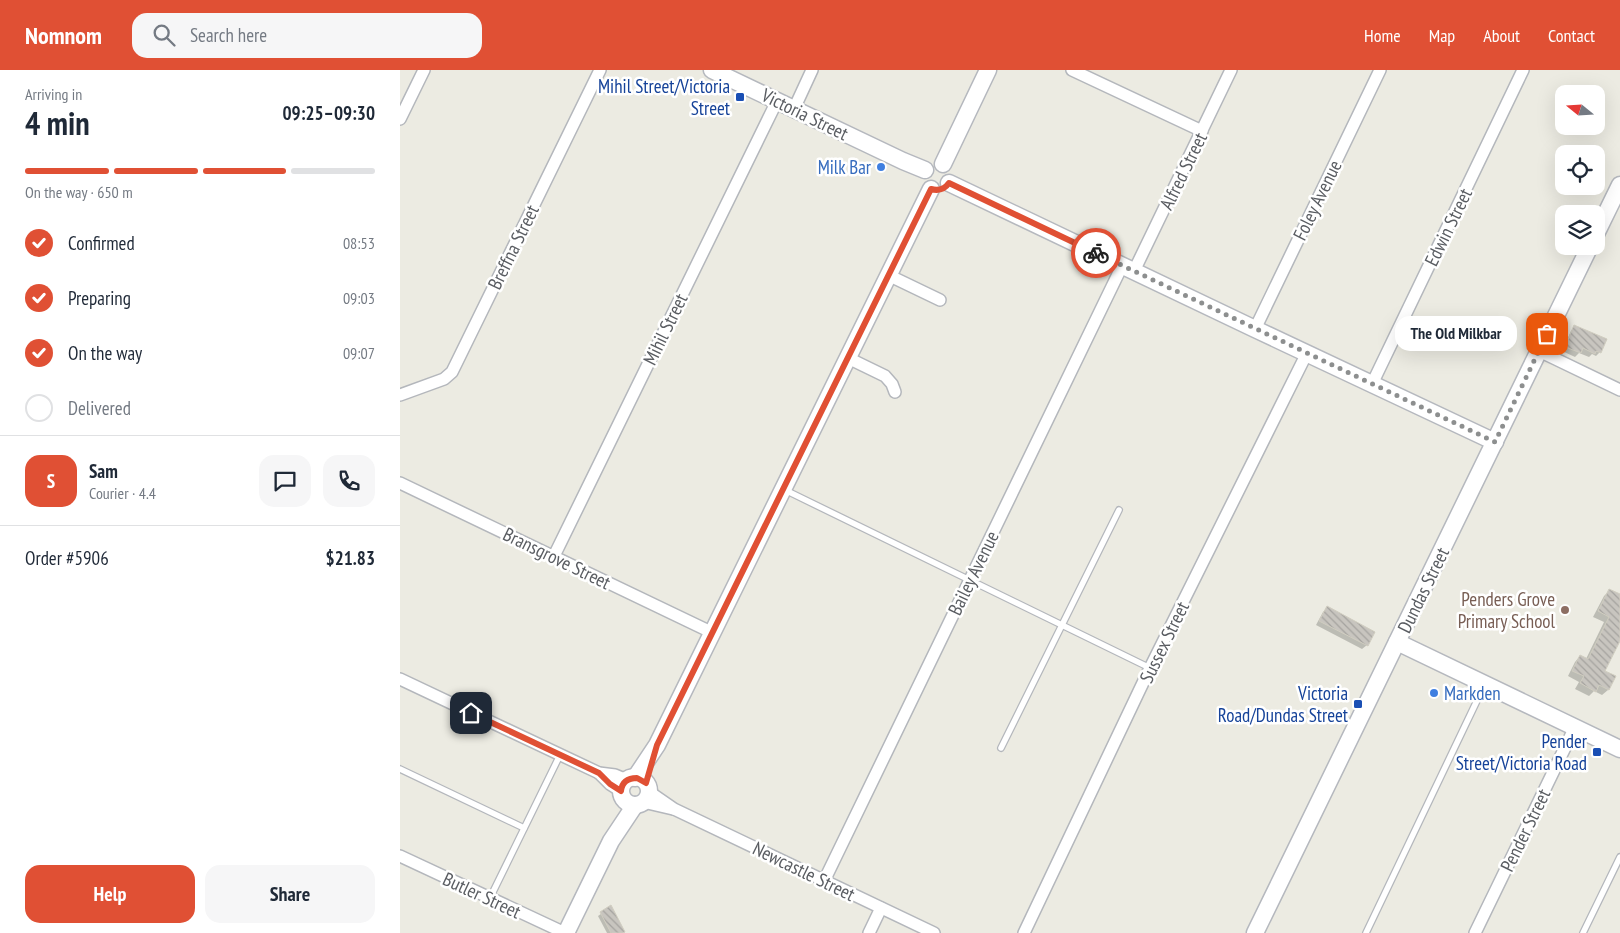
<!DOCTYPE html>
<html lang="en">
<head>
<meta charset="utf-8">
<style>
  body { margin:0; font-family:"PT Sans Narrow",sans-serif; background:#f6f6f7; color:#1f2937; height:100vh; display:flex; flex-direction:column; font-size:19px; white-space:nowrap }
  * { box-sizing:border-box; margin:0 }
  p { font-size:16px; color:#747a83 }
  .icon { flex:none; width:28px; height:28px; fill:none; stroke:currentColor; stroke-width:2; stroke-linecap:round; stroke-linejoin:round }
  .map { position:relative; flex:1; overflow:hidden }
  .sheet { display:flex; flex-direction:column; background:#fff; width:400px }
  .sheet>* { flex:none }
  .needle { width:32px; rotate:288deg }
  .tools { position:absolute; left:1155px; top:15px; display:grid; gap:10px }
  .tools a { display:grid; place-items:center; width:50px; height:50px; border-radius:10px; background:#fff; box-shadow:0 5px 20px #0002; font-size:25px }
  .pin { position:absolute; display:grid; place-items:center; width:42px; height:42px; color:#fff; margin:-21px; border-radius:10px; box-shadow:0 2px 8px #0006 }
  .courier { position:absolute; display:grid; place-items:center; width:50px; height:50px; margin:-25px; border:4px solid #e05034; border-radius:50%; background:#fff; color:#222; box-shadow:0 1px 6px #0007 }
  .bubble { position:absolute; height:35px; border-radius:15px; background:#fff; box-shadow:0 5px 20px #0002; font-size:16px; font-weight:700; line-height:35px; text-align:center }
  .overview em { font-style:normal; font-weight:700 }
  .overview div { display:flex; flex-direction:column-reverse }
  .overview { display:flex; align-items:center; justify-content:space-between; height:85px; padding:0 25px }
  h1 { font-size:32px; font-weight:700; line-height:38px }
  .bar { display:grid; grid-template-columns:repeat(4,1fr); gap:8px 5px; align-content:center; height:60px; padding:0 25px }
  .bar i { height:6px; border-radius:4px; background:#e0e1e3 }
  .bar .selected { background:#e05034 }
  .bar p { grid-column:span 4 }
  .line { display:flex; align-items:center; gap:12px; padding:0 25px; border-top:1px solid #e0e1e3 }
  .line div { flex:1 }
  .round { display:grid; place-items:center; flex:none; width:52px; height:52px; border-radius:15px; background:#f6f6f7 }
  ol { padding:0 25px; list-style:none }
  li { display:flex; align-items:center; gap:15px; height:55px }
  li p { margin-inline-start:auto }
  li .icon { padding:5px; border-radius:50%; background:#e05034; color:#fff; stroke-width:4 }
  li:last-child { color:#747a83 }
  li i { width:28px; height:28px; border:2px solid #e0e1e3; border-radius:50% }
  .action { display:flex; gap:10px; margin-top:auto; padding:10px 25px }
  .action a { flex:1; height:58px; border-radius:15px; background:#e05034; color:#fff; font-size:20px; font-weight:700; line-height:58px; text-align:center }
  .action a+a { background:#f6f6f7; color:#1f2937 }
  header { display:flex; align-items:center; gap:30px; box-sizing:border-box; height:70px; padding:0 25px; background:#e05034; color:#fff }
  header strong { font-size:24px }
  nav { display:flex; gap:28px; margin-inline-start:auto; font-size:18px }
  .search { width:350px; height:45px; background:#f6f6f7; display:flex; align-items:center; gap:12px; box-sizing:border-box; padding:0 18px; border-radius:15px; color:#747a83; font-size:19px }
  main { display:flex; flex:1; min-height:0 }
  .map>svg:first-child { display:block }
  .shadow { fill:#0003 }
  .building { fill:url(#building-back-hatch); stroke:#d0cdc0 }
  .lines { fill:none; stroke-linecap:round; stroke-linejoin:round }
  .lane-casing { stroke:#b4b7bc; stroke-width:8 }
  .street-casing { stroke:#b4b7bc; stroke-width:14 }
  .secondary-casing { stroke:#b5b8be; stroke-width:19 }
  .lane { stroke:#fff; stroke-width:5.5 }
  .street { stroke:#fff; stroke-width:11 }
  .secondary { stroke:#fff; stroke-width:16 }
  .done { stroke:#8d8f8f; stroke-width:5; stroke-dasharray:0 9 }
  .route { stroke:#e05034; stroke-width:6 }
  .transit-dot { fill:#1a4fb4; stroke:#fff; stroke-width:2 }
  .shop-dot { fill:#3f7fe0; stroke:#fff; stroke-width:2 }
  .education-dot { fill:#8d6e63; stroke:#fff; stroke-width:2 }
  .labels { text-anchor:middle; stroke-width:5; stroke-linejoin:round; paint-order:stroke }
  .transit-label { font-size:19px; fill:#164399; stroke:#fff; text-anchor:end }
  .street-label { font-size:19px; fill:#5a5d62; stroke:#fff }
  .shop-label { font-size:19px; fill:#366cbe; stroke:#fff; text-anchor:end }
  .education-label { font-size:19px; fill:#785e54; stroke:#fff; text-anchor:end }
</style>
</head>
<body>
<header>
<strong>Nomnom</strong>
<div class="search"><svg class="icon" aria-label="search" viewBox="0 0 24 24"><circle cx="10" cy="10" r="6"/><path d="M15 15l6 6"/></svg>Search here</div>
<nav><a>Home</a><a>Map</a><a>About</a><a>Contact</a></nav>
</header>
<main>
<section class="sheet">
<div class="overview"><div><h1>4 min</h1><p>Arriving in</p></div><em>09:25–09:30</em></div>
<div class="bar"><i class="selected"></i><i class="selected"></i><i class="selected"></i><i></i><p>On the way · 650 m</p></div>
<ol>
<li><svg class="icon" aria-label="check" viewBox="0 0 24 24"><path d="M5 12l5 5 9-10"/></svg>Confirmed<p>08:53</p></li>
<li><svg class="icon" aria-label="check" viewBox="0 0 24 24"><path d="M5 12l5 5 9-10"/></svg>Preparing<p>09:03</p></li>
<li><svg class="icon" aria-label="check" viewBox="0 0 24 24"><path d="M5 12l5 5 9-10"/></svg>On the way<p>09:07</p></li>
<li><i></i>Delivered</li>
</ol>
<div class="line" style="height:90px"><b class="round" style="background:#e05034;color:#fff">S</b><div><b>Sam</b><p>Courier · 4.4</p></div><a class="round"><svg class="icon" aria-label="chat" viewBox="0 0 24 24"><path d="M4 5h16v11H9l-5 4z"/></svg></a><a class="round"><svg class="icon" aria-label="phone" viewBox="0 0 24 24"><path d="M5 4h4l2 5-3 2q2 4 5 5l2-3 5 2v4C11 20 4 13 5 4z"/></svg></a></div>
<div class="line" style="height:65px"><div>Order #5906</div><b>$21.83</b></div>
<div class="action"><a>Help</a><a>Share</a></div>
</section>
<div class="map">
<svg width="1220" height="863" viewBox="0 0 1220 863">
  <defs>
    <pattern id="building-back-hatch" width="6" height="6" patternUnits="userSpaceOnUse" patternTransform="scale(1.25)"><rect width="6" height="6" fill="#c8c5bf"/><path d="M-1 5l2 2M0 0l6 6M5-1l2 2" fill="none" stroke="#a5a39f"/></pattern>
  </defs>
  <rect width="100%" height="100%" fill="#ecebe2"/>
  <!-- shadow -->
  <g class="shadow">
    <polygon points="1175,257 1200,282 1196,286 1192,284 1189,287 1179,283 1175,287 1162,281 1171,261"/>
    <polygon points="1209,521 1220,526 1220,568 1204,602 1214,607 1208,620 1202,625 1194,621 1189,626 1175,619 1179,612 1168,606 1175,592 1180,586 1186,589 1204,552 1193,547 1204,526"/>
    <polygon points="927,538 967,575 962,579 916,555 923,542"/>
    <polygon points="211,837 222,863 207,863 198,846"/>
  </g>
  <!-- building -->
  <g class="building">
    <polygon points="1174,255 1207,269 1201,283 1196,281 1195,284 1183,278 1181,283 1165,277"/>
    <polygon points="1209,519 1220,524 1220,571 1205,601 1216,606 1209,620 1199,615 1196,622 1180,613 1184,606 1172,601 1180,585 1188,589 1209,547 1198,541"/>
    <polygon points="927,536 975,562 968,576 919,551"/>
    <polygon points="211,835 225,862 223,863 211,863 200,842"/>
  </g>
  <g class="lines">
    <!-- lane casing -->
    <g class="lane-casing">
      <g id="lane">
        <polyline points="385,420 750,598"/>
        <polyline points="601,678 719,440"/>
        <polyline points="0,699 124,758"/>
        <polyline points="90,828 160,685"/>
        <polyline points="966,863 1084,616"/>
        <polyline points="1183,863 1220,787"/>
      </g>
    </g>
    <!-- street casing -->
    <g class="street-casing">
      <g id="street">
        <polyline points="672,0 802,61"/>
        <polyline points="394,39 412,0"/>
        <polyline points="0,49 24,0"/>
        <polyline points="734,201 831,0"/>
        <polyline points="488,205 540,230"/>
        <polyline points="855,259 980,0"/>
        <polyline points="1139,281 1220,320"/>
        <polyline points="448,288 485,306 492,314 495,322"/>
        <polyline points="972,314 1123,0"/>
        <polyline points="0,325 44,309 52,302 200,0"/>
        <polyline points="0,413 313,563"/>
        <polyline points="154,486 377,31"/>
        <polyline points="0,609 199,703 215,705 227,710"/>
        <polyline points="199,703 210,714 221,721"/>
        <polyline points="248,721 274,739 534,863"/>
        <polyline points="243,732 273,739"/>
        <polyline points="0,786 165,863"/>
        <polyline points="424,811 722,196"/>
        <polyline points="469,863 481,838"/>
        <polyline points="624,863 750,598 907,283"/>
        <polyline points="1075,863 1175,657"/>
      </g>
    </g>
    <!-- secondary casing -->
    <g class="secondary-casing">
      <g id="secondary">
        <polyline points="312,0 503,91 525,100"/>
        <polyline points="543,94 588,0"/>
        <polyline points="549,113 855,259 1095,372"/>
        <polyline points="1196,164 1220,115"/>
        <polyline points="997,572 1220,679"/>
        <circle cx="235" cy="721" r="14"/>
        <polyline points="235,708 257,675 531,119"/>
        <polyline points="166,863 211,771 235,735"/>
        <polyline points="855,863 1190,176"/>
      </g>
    </g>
    <!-- lane -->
    <use href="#lane" class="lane"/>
    <!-- street -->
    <use href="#street" class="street"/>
    <!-- secondary -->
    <use href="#secondary" class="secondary"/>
  </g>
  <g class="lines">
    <!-- done -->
    <polyline class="done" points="696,183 1095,372 1147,264"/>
    <!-- route -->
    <path class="route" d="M 71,643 L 199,703 L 210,714 L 221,721 C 222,712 228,708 237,708 L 246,713 L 257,675 L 531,119 C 538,121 544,120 549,113 L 696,183"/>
  </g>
  <!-- markers -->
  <g class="transit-dot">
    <rect x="335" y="22" width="10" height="10" rx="2.5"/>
    <rect x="953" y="629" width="10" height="10" rx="2.5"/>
    <rect x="1192" y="677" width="10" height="10" rx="2.5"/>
  </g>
  <g class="shop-dot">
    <circle cx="481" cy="97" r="5"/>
    <circle cx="1034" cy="623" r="5"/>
  </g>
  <circle class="education-dot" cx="1165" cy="540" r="5"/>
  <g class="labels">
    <!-- transit labels -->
    <g class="transit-label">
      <text x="330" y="23">Mihil Street/Victoria<tspan x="330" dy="22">Street</tspan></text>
      <text x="948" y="630">Victoria<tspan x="948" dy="22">Road/Dundas Street</tspan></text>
      <text x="1187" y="678">Pender<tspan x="1187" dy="22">Street/Victoria Road</tspan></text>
    </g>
    <!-- street labels -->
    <g class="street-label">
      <text transform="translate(405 44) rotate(26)" y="7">Victoria Street</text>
      <text transform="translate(783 101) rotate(-64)" y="7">Alfred Street</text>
      <text transform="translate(917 130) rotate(-64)" y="7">Foley Avenue</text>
      <text transform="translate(1048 157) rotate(-64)" y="7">Edwin Street</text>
      <text transform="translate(113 177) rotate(-64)" y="7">Breffna Street</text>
      <text transform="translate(265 259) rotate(-64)" y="7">Mihil Street</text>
      <text transform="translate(157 488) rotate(26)" y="7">Bransgrove Street</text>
      <text transform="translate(573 503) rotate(-64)" y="7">Bailey Avenue</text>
      <text transform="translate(1023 520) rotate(-64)" y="7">Dundas Street</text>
      <text transform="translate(764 572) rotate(-64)" y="7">Sussex Street</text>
      <text transform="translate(1125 760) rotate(-64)" y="7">Pender Street</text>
      <text transform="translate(404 801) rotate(26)" y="7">Newcastle Street</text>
      <text transform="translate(82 825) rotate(25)" y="7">Butler Street</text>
    </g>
    <!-- shop labels -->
    <g class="shop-label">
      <text x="471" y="104">Milk Bar</text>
      <text x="1044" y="630" text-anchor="start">Markden</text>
    </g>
    <!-- education labels -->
    <g class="education-label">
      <text x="1155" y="536">Penders Grove<tspan x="1155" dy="22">Primary School</tspan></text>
    </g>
  </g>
</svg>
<div class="tools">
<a><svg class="needle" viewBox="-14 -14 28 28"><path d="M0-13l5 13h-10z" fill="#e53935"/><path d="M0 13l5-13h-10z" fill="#747a83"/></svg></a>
<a><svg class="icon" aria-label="locate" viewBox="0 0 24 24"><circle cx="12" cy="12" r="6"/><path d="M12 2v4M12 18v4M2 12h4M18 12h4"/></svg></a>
<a><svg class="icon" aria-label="layers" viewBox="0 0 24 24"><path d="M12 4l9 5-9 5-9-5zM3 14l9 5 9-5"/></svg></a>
</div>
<div class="pin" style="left:1147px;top:264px;background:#ea580c"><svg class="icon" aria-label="bag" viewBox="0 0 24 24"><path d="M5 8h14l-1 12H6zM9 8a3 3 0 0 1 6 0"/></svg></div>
<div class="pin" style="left:71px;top:643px;background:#1f2937"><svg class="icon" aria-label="home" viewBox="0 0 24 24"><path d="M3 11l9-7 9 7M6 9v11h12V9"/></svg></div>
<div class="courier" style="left:696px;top:183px"><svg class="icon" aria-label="bike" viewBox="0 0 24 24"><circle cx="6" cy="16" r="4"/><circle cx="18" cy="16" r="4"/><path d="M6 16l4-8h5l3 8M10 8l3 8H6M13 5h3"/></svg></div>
<div class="bubble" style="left:995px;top:246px;width:122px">The Old Milkbar</div>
</div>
</main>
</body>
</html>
